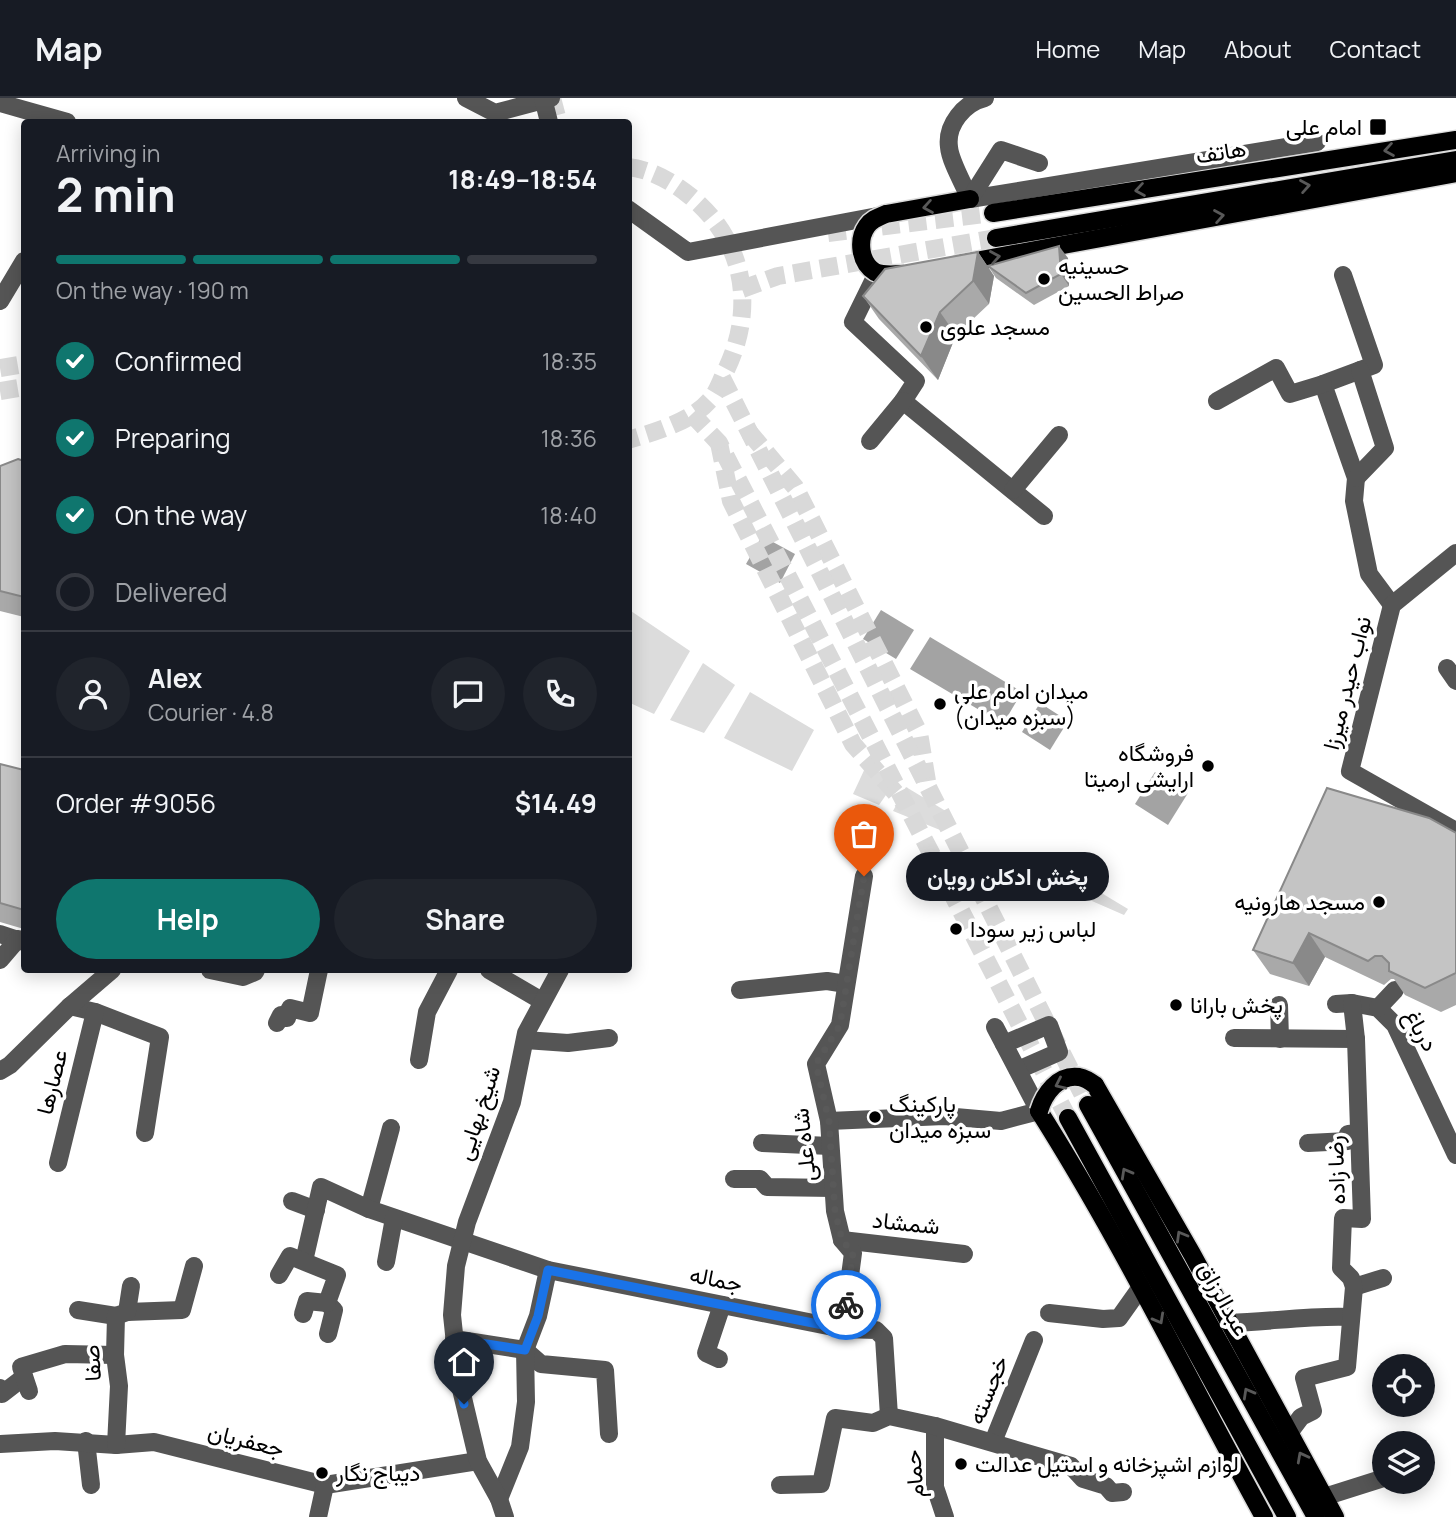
<!DOCTYPE html>
<html lang="en">
<head>
<meta charset="utf-8">
<style>
  body { margin:0; font-family:Manrope,Vazirmatn,sans-serif; background:#20242c; color:#f1f3f6; height:100vh; display:flex; flex-direction:column; font-size:26px; white-space:nowrap }
  * { box-sizing:border-box; margin:0 }
  p { font-size:23px; color:#9ea1a6 }
  .icon { flex:none; width:38px; height:38px; fill:none; stroke:currentColor; stroke-width:2; stroke-linecap:round; stroke-linejoin:round }
  .map { position:relative; flex:1; overflow:hidden }
  .drawer { position:absolute; left:21px; top:21px; width:611px; height:854px; display:flex; flex-direction:column; background:#171b24; border-radius:7px; box-shadow:0 4px 18px #0003 }
  .drawer>* { flex:none }
  .buttons { position:absolute; left:1372px; top:1256px; display:grid; gap:14px }
  .buttons a { display:grid; place-items:center; width:63px; height:63px; border-radius:50%; background:#171b24; box-shadow:0 4px 18px #0003; font-size:35px }
  .pin { position:absolute; display:grid; place-items:center; width:60px; height:60px; color:#fff; margin:-72px -30px; border-radius:50% 50% 50% 0; rotate:-45deg; box-shadow:0 0 7px #0007 }
  .pin .icon { rotate:45deg }
  .courier { position:absolute; display:grid; place-items:center; width:70px; height:70px; margin:-35px; border:5px solid #1a73e8; border-radius:50%; background:#fff; color:#222; box-shadow:0 2px 9px #0007 }
  .bubble { position:absolute; height:49px; border-radius:24px; background:#171b24; box-shadow:0 4px 18px #0003; font-size:23px; font-weight:700; line-height:49px; text-align:center }
  .headline em { font-style:normal; font-weight:700 }
  .headline div { display:flex; flex-direction:column-reverse }
  .headline { display:flex; align-items:center; justify-content:space-between; height:119px; padding:0 35px }
  h1 { font-size:46px; font-weight:700; line-height:52px }
  .bar { display:grid; grid-template-columns:repeat(4,1fr); gap:10px 7px; align-content:center; height:84px; padding:0 35px }
  .bar i { height:9px; border-radius:5px; background:#363941 }
  .bar .active { background:#0f766e }
  .bar p { grid-column:span 4 }
  .line { display:flex; align-items:center; gap:18px; padding:0 35px; border-top:2px solid #363941 }
  .line div { flex:1 }
  .round { display:grid; place-items:center; flex:none; width:74px; height:74px; border-radius:37px; background:#20242c }
  ol { padding:0 35px; list-style:none }
  li { display:flex; align-items:center; gap:21px; height:77px }
  li p { margin-inline-start:auto }
  li .icon { padding:7px; border-radius:50%; background:#0f766e; color:#fff; stroke-width:4 }
  li:last-child { color:#9ea1a6 }
  li i { width:38px; height:38px; border:4px solid #363941; border-radius:50% }
  .primary-button { display:flex; gap:14px; margin-top:auto; padding:14px 35px }
  .primary-button a { flex:1; height:80px; border-radius:42px; background:#0f766e; color:#fff; font-size:28px; font-weight:700; line-height:80px; text-align:center }
  .primary-button a+a { background:#20242c; color:#f1f3f6 }
  header { display:flex; align-items:center; gap:42px; box-sizing:border-box; height:98px; padding:0 35px; background:#171b24; border-bottom:2px solid #363941 }
  header strong { font-size:33px }
  nav { display:flex; gap:38px; margin-inline-start:auto; font-size:24px }
  .map>svg:first-child { display:block }
  .green { fill:#dcdcdc }
  .water { fill:#a3a3a3 }
  .lines { fill:none; stroke-linecap:round; stroke-linejoin:round }
  .minor-tunnel { stroke:#d9d9d9; stroke-width:18; stroke-dasharray:18 9; stroke-linecap:butt }
  .major-tunnel { stroke:#d9d9d9; stroke-width:18; stroke-dasharray:18 9; stroke-linecap:butt }
  .major-casing { stroke:#dbdbdb; stroke-width:21 }
  .minor { stroke:#555; stroke-width:18 }
  .major { stroke:#000; stroke-width:18 }
  .major-bridge-casing { stroke:#dbdbdb; stroke-width:21; stroke-linecap:butt }
  .major-bridge { stroke:#000; stroke-width:18 }
  .wall { fill:#a9a9a9 }
  .shaded-wall { fill:#898989 }
  .building { fill:#c4c4c4; stroke:#898989; stroke-width:2 }
  .oneway { stroke:#595959 }
  .done { stroke:#595959; stroke-width:7; stroke-dasharray:0 12.6 }
  .route { stroke:#1a73e8; stroke-width:9 }
  .poi-dot { fill:#000; stroke:#fff; stroke-width:2.5 }
  .labels { text-anchor:middle; stroke-width:7; stroke-linejoin:round; paint-order:stroke }
  .poi-label { font-size:23px; fill:#000; stroke:#fff; text-anchor:start }
  .street-label { font-size:23px; fill:#000; stroke:#fff }
</style>
</head>
<body>
<header>
<strong>Map</strong>
<nav><a>Home</a><a>Map</a><a>About</a><a>Contact</a></nav>
</header>
<div class="map">
<svg width="1456" height="1419" viewBox="0 0 1456 1419">
  <rect width="100%" height="100%" fill="#fff"/>
  <!-- green -->
  <g class="green">
    <polygon points="628,511 690,553 654,616 628,604"/>
    <polygon points="703,565 735,587 704,635 670,622"/>
    <polygon points="750,594 814,632 792,673 724,640"/>
    <polygon points="867,666 895,684 879,707 853,696"/>
    <polygon points="906,689 949,715 940,732 893,713"/>
    <polygon points="1045,761 1128,811 1124,817 1037,779"/>
  </g>
  <!-- water -->
  <g class="water">
    <polygon points="762,438 795,456 780,485 746,466"/>
    <polygon points="881,512 914,532 896,561 863,541"/>
    <polygon points="930,539 1022,594 1003,626 910,571"/>
    <polygon points="1040,605 1068,623 1050,652 1022,634"/>
    <polygon points="1155,674 1188,695 1168,727 1135,706"/>
  </g>
  <g class="lines">
    <!-- minor-tunnel -->
    <g class="minor-tunnel">
      <polyline points="749,334 795,389 852,502 919,635 928,689"/>
      <polyline points="719,345 731,403 853,646 906,707"/>
    </g>
    <!-- major-tunnel -->
    <g class="major-tunnel">
      <polyline points="552,0 557,19 561,24"/>
      <path d="M 628,69 C 650,71 673,84 690,98 C 744,142 756,208 727,270 C 721,281 718,294 709,303 C 691,324 654,334 628,342"/>
      <polyline points="828,135 993,115"/>
      <polyline points="742,191 778,178 996,140"/>
      <polyline points="0,270 24,266"/>
      <polyline points="722,280 1088,1007"/>
      <polyline points="0,293 24,289"/>
      <polyline points="692,316 719,345 1068,1020"/>
    </g>
    <!-- major casing -->
    <g class="major-casing">
      <g id="major">
        <polyline points="993,115 1456,42"/>
        <polyline points="886,116 970,101"/>
        <polyline points="996,140 1456,62"/>
        <polyline points="959,166 1456,75"/>
        <polyline points="1095,987 1192,1156 1335,1419"/>
        <polyline points="1088,1007 1316,1419"/>
        <path d="M 1039,1013 C 1122,1144 1189,1283 1264,1419"/>
        <polyline points="1068,1020 1287,1419"/>
      </g>
    </g>
    <!-- minor -->
    <g class="minor">
      <polyline points="466,0 495,15 551,0"/>
      <polyline points="543,0 549,24"/>
      <polyline points="0,5 67,24"/>
      <polyline points="970,101 1317,44"/>
      <path d="M 970,101 C 964,87 950,63 949,49 C 946,27 964,5 985,0"/>
      <polyline points="970,101 1001,52 1039,65"/>
      <polyline points="628,111 688,154 883,117"/>
      <polyline points="877,175 853,224 916,283 903,303 1044,418"/>
      <polyline points="1343,177 1374,267 1323,286 1356,380 1354,403 1369,476 1392,507"/>
      <polyline points="0,203 24,163"/>
      <polyline points="1217,303 1276,270 1290,296 1323,286"/>
      <polyline points="870,343 903,303"/>
      <polyline points="1356,380 1385,350 1360,272"/>
      <polyline points="1013,392 1059,337"/>
      <polyline points="1456,455 1392,507 1350,673 1456,733"/>
      <polyline points="1447,570 1456,583"/>
      <polyline points="0,836 24,844"/>
      <polyline points="0,862 18,841"/>
      <polyline points="210,872 243,879 255,874 256,872"/>
      <polyline points="489,872 542,903"/>
      <polyline points="740,892 827,883 846,886"/>
      <polyline points="1336,906 1352,905 1378,910 1395,927 1456,1057"/>
      <polyline points="1279,907 1280,941"/>
      <polyline points="70,908 95,914 160,939 145,1035"/>
      <polyline points="1378,910 1395,892"/>
      <polyline points="277,925 281,917 287,920 290,910 310,915 319,872"/>
      <polyline points="1234,940 1356,941"/>
      <polyline points="525,942 568,945 609,940"/>
      <polyline points="1004,946 1049,927 1059,954 1018,972"/>
      <polyline points="419,962 427,914 449,872"/>
      <polyline points="0,973 10,967 70,908 112,872"/>
      <polyline points="829,1023 944,1018 1001,1023 1039,1013 995,929"/>
      <polyline points="762,1045 830,1048"/>
      <polyline points="1308,1045 1348,1043 1348,1036 1359,1035"/>
      <polyline points="58,1065 95,914"/>
      <polyline points="734,1081 760,1081 767,1089 833,1090"/>
      <polyline points="292,1103 316,1112"/>
      <polyline points="369,1111 391,1030"/>
      <polyline points="842,1142 964,1156"/>
      <polyline points="304,1163 321,1089 369,1111 548,1172 843,1231 876,1232 884,1240 889,1318"/>
      <polyline points="386,1164 394,1120"/>
      <polyline points="279,1177 290,1158 337,1177 327,1205 334,1212 328,1236"/>
      <polyline points="1354,1189 1383,1180"/>
      <polyline points="78,1212 116,1218"/>
      <polyline points="127,1214 182,1212 194,1168"/>
      <polyline points="1049,1215 1103,1221 1119,1220 1141,1189"/>
      <polyline points="303,1216 307,1203 327,1205"/>
      <path d="M 1229,1225 C 1270,1224 1310,1217 1351,1219"/>
      <polyline points="843,1231 853,1155 842,1142 835,1113 829,1023 816,966 840,927 864,778"/>
      <polyline points="454,1241 525,1252 541,1266 605,1272 609,1336"/>
      <polyline points="719,1261 706,1255 722,1207"/>
      <polyline points="0,1290 2,1296 24,1279"/>
      <polyline points="29,1293 21,1269 65,1256 115,1257"/>
      <polyline points="935,1328 935,1389 945,1419"/>
      <polyline points="1289,1335 1301,1319 1313,1313 1304,1280 1347,1269 1354,1189 1351,1180 1341,1170 1343,1120 1362,1121 1356,941 1352,905"/>
      <polyline points="86,1343 91,1387"/>
      <polyline points="993,1344 1034,1242"/>
      <polyline points="0,1346 55,1343 116,1347 154,1344 325,1387 478,1363"/>
      <polyline points="116,1347 119,1288 115,1257 116,1218 127,1214 131,1188"/>
      <polyline points="780,1387 821,1386 835,1320 873,1325 889,1318 935,1328 1071,1368 1083,1381 1106,1388 1112,1395 1123,1394"/>
      <polyline points="1324,1399 1384,1380"/>
      <polyline points="499,1401 520,1349 526,1304 525,1252 538,1218 548,1172"/>
      <polyline points="318,1419 325,1387"/>
      <polyline points="505,1419 499,1401 478,1363 459,1283 452,1217 456,1168 467,1124 512,1004 526,935 560,872"/>
    </g>
    <!-- major -->
    <use href="#major" class="major"/>
    <!-- major-bridge casing -->
    <g class="major-bridge-casing">
      <g id="major-bridge">
        <path d="M 886,116 C 879,119 872,121 867,128 C 857,142 860,165 875,174 C 884,178 894,176 904,176"/>
        <path d="M 1039,1013 C 1044,996 1058,976 1079,979 C 1084,980 1091,984 1095,987"/>
      </g>
    </g>
    <!-- major-bridge -->
    <use href="#major-bridge" class="major-bridge"/>
  </g>
  <!-- wall -->
  <g class="wall">
    <polygon points="978,154 994,178 989,206 956,237 938,282 879,221 863,198"/>
    <polygon points="1068,160 1069,188 1034,207 996,180 988,168"/>
    <polygon points="24,363 24,519 0,513 0,368"/>
    <polygon points="0,666 24,672 24,831 0,824"/>
    <polygon points="1456,735 1456,907 1441,914 1405,897 1394,881 1391,881 1384,887 1325,859 1309,888 1270,876 1253,852"/>
  </g>
  <!-- shaded-wall -->
  <g class="shaded-wall">
    <polygon points="1059,148 1068,160 1069,188 1061,176"/>
    <polygon points="978,154 994,178 989,206 973,183"/>
    <polygon points="940,214 956,237 938,282 921,258"/>
    <polygon points="1309,835 1325,859 1309,888 1293,865"/>
  </g>
  <!-- building -->
  <g class="building">
    <polygon points="1059,148 1061,176 1026,195 988,168"/>
    <polygon points="978,154 973,183 940,214 921,258 863,198 885,171"/>
    <polygon points="18,361 24,363 24,499 0,493 0,368"/>
    <polygon points="0,666 24,672 24,812 0,805"/>
    <polygon points="1327,690 1429,720 1456,735 1456,875 1425,890 1389,873 1389,865 1382,858 1375,858 1368,863 1309,835 1293,865 1253,852"/>
  </g>
  <!-- one-way arrows -->
  <defs><path id="oneway-chevron" d="M-2-3.5L2.5 0L-2 3.5" fill="none" stroke-width="1.6" stroke-linecap="round" stroke-linejoin="round" transform="scale(1.75)"/></defs>
  <g class="oneway">
    <use href="#oneway-chevron" transform="translate(1389 52) rotate(171)"/>
    <use href="#oneway-chevron" transform="translate(1305 88) rotate(-10)"/>
    <use href="#oneway-chevron" transform="translate(1140 92) rotate(171)"/>
    <use href="#oneway-chevron" transform="translate(928 109) rotate(170)"/>
    <use href="#oneway-chevron" transform="translate(1219 118) rotate(-10)"/>
    <use href="#oneway-chevron" transform="translate(995 159) rotate(-10)"/>
    <use href="#oneway-chevron" transform="translate(1060 986) rotate(155)"/>
    <use href="#oneway-chevron" transform="translate(1126 1075) rotate(-119)"/>
    <use href="#oneway-chevron" transform="translate(1181 1138) rotate(-120)"/>
    <use href="#oneway-chevron" transform="translate(1159 1221) rotate(61)"/>
    <use href="#oneway-chevron" transform="translate(1248 1295) rotate(-119)"/>
    <use href="#oneway-chevron" transform="translate(1302 1359) rotate(-118)"/>
  </g>
  <g class="lines">
    <!-- done -->
    <polyline class="done" points="846,1207 853,1155 842,1142 835,1113 829,1023 816,966 840,927 864,778"/>
    <!-- route -->
    <polyline class="route" points="464,1306 458,1283 454,1241 525,1252 538,1218 548,1172 843,1231 846,1207"/>
  </g>
  <!-- markers -->
  <g class="poi-dot">
    <rect x="1369" y="20" width="18" height="18" rx="3.5"/>
    <circle cx="1044" cy="181" r="7"/>
    <circle cx="926" cy="229" r="7"/>
    <circle cx="940" cy="606" r="7"/>
    <circle cx="1208" cy="668" r="7"/>
    <circle cx="1379" cy="804" r="7"/>
    <circle cx="956" cy="831" r="7"/>
    <circle cx="1176" cy="907" r="7"/>
    <circle cx="875" cy="1019" r="7"/>
    <circle cx="961" cy="1366" r="7"/>
    <circle cx="322" cy="1375" r="7"/>
  </g>
  <g class="labels">
    <!-- poi labels -->
    <g class="poi-label">
      <text x="1362" y="37" text-anchor="end">امام علی</text>
      <text x="1058" y="176">حسینیه<tspan x="1058" dy="26">صراط الحسین</tspan></text>
      <text x="940" y="237">مسجد علوی</text>
      <text x="954" y="601">میدان امام علی<tspan x="954" dy="26">(سبزه میدان)</tspan></text>
      <text x="1194" y="663" text-anchor="end">فروشگاه<tspan x="1194" dy="26">ارایشی ارمیتا</tspan></text>
      <text x="1365" y="812" text-anchor="end">مسجد هارونیه</text>
      <text x="970" y="839">لباس زیر سودا</text>
      <text x="1190" y="915">پخش بارانا</text>
      <text x="889" y="1014">پارکینگ<tspan x="889" dy="26">سبزه میدان</tspan></text>
      <text x="975" y="1374">لوازم اشپزخانه و استیل عدالت</text>
      <text x="336" y="1383">دیباج نگار</text>
    </g>
    <!-- street labels -->
    <g class="street-label">
      <text transform="translate(1221 54) rotate(-9)" y="8">هاتف</text>
      <text transform="translate(1347 585) rotate(-76)" y="8">نواب حیدر میرزا</text>
      <text transform="translate(1421 932) rotate(60)" y="8">درباغ</text>
      <text transform="translate(52 984) rotate(-76)" y="8">عصارها</text>
      <text transform="translate(478 1015) rotate(-72)" y="8">شیخ بهایی</text>
      <text transform="translate(804 1047) rotate(-96)" y="8">شاه علی</text>
      <text transform="translate(1336 1072) rotate(-92)" y="8">رضا زاده</text>
      <text transform="translate(906 1125) rotate(6)" y="8">شمشاد</text>
      <text transform="translate(716 1181) rotate(11)" y="8">جماله</text>
      <text transform="translate(1224 1201) rotate(61)" y="8">عبدالرزاق</text>
      <text transform="translate(92 1265) rotate(-93)" y="8">صفا</text>
      <text transform="translate(988 1292) rotate(-68)" y="8">خجسته</text>
      <text transform="translate(246 1342) rotate(14)" y="8">جعفریان</text>
      <text transform="translate(914 1376) rotate(-95)" y="8">حمام</text>
    </g>
  </g>
</svg>
<div class="buttons">
<a><svg class="icon" aria-label="locate" viewBox="0 0 24 24"><circle cx="12" cy="12" r="6"/><path d="M12 2v4M12 18v4M2 12h4M18 12h4"/></svg></a>
<a><svg class="icon" aria-label="layers" viewBox="0 0 24 24"><path d="M12 4l9 5-9 5-9-5zM3 14l9 5 9-5"/></svg></a>
</div>
<div class="pin" style="left:864px;top:778px;background:#ea580c"><svg class="icon" aria-label="bag" viewBox="0 0 24 24"><path d="M5 8h14l-1 12H6zM9 8a3 3 0 0 1 6 0"/></svg></div>
<div class="pin" style="left:464px;top:1306px;background:#1f2937"><svg class="icon" aria-label="home" viewBox="0 0 24 24"><path d="M3 11l9-7 9 7M6 9v11h12V9"/></svg></div>
<div class="courier" style="left:846px;top:1207px"><svg class="icon" aria-label="bike" viewBox="0 0 24 24"><circle cx="6" cy="16" r="4"/><circle cx="18" cy="16" r="4"/><path d="M6 16l4-8h5l3 8M10 8l3 8H6M13 5h3"/></svg></div>
<div class="bubble" style="left:906px;top:754px;width:203px">پخش ادکلن رویان</div>
<section class="drawer">
<div class="headline"><div><h1>2 min</h1><p>Arriving in</p></div><em>18:49–18:54</em></div>
<div class="bar"><i class="active"></i><i class="active"></i><i class="active"></i><i></i><p>On the way · 190 m</p></div>
<ol>
<li><svg class="icon" aria-label="check" viewBox="0 0 24 24"><path d="M5 12l5 5 9-10"/></svg>Confirmed<p>18:35</p></li>
<li><svg class="icon" aria-label="check" viewBox="0 0 24 24"><path d="M5 12l5 5 9-10"/></svg>Preparing<p>18:36</p></li>
<li><svg class="icon" aria-label="check" viewBox="0 0 24 24"><path d="M5 12l5 5 9-10"/></svg>On the way<p>18:40</p></li>
<li><i></i>Delivered</li>
</ol>
<div class="line" style="height:126px"><a class="round"><svg class="icon" aria-label="person" viewBox="0 0 24 24"><circle cx="12" cy="8" r="4"/><path d="M4 21q1-7 8-7t8 7"/></svg></a><div><b>Alex</b><p>Courier · 4.8</p></div><a class="round"><svg class="icon" aria-label="chat" viewBox="0 0 24 24"><path d="M4 5h16v11H9l-5 4z"/></svg></a><a class="round"><svg class="icon" aria-label="phone" viewBox="0 0 24 24"><path d="M5 4h4l2 5-3 2q2 4 5 5l2-3 5 2v4C11 20 4 13 5 4z"/></svg></a></div>
<div class="line" style="height:91px"><div>Order #9056</div><b>$14.49</b></div>
<div class="primary-button"><a>Help</a><a>Share</a></div>
</section>
</div>
</body>
</html>
